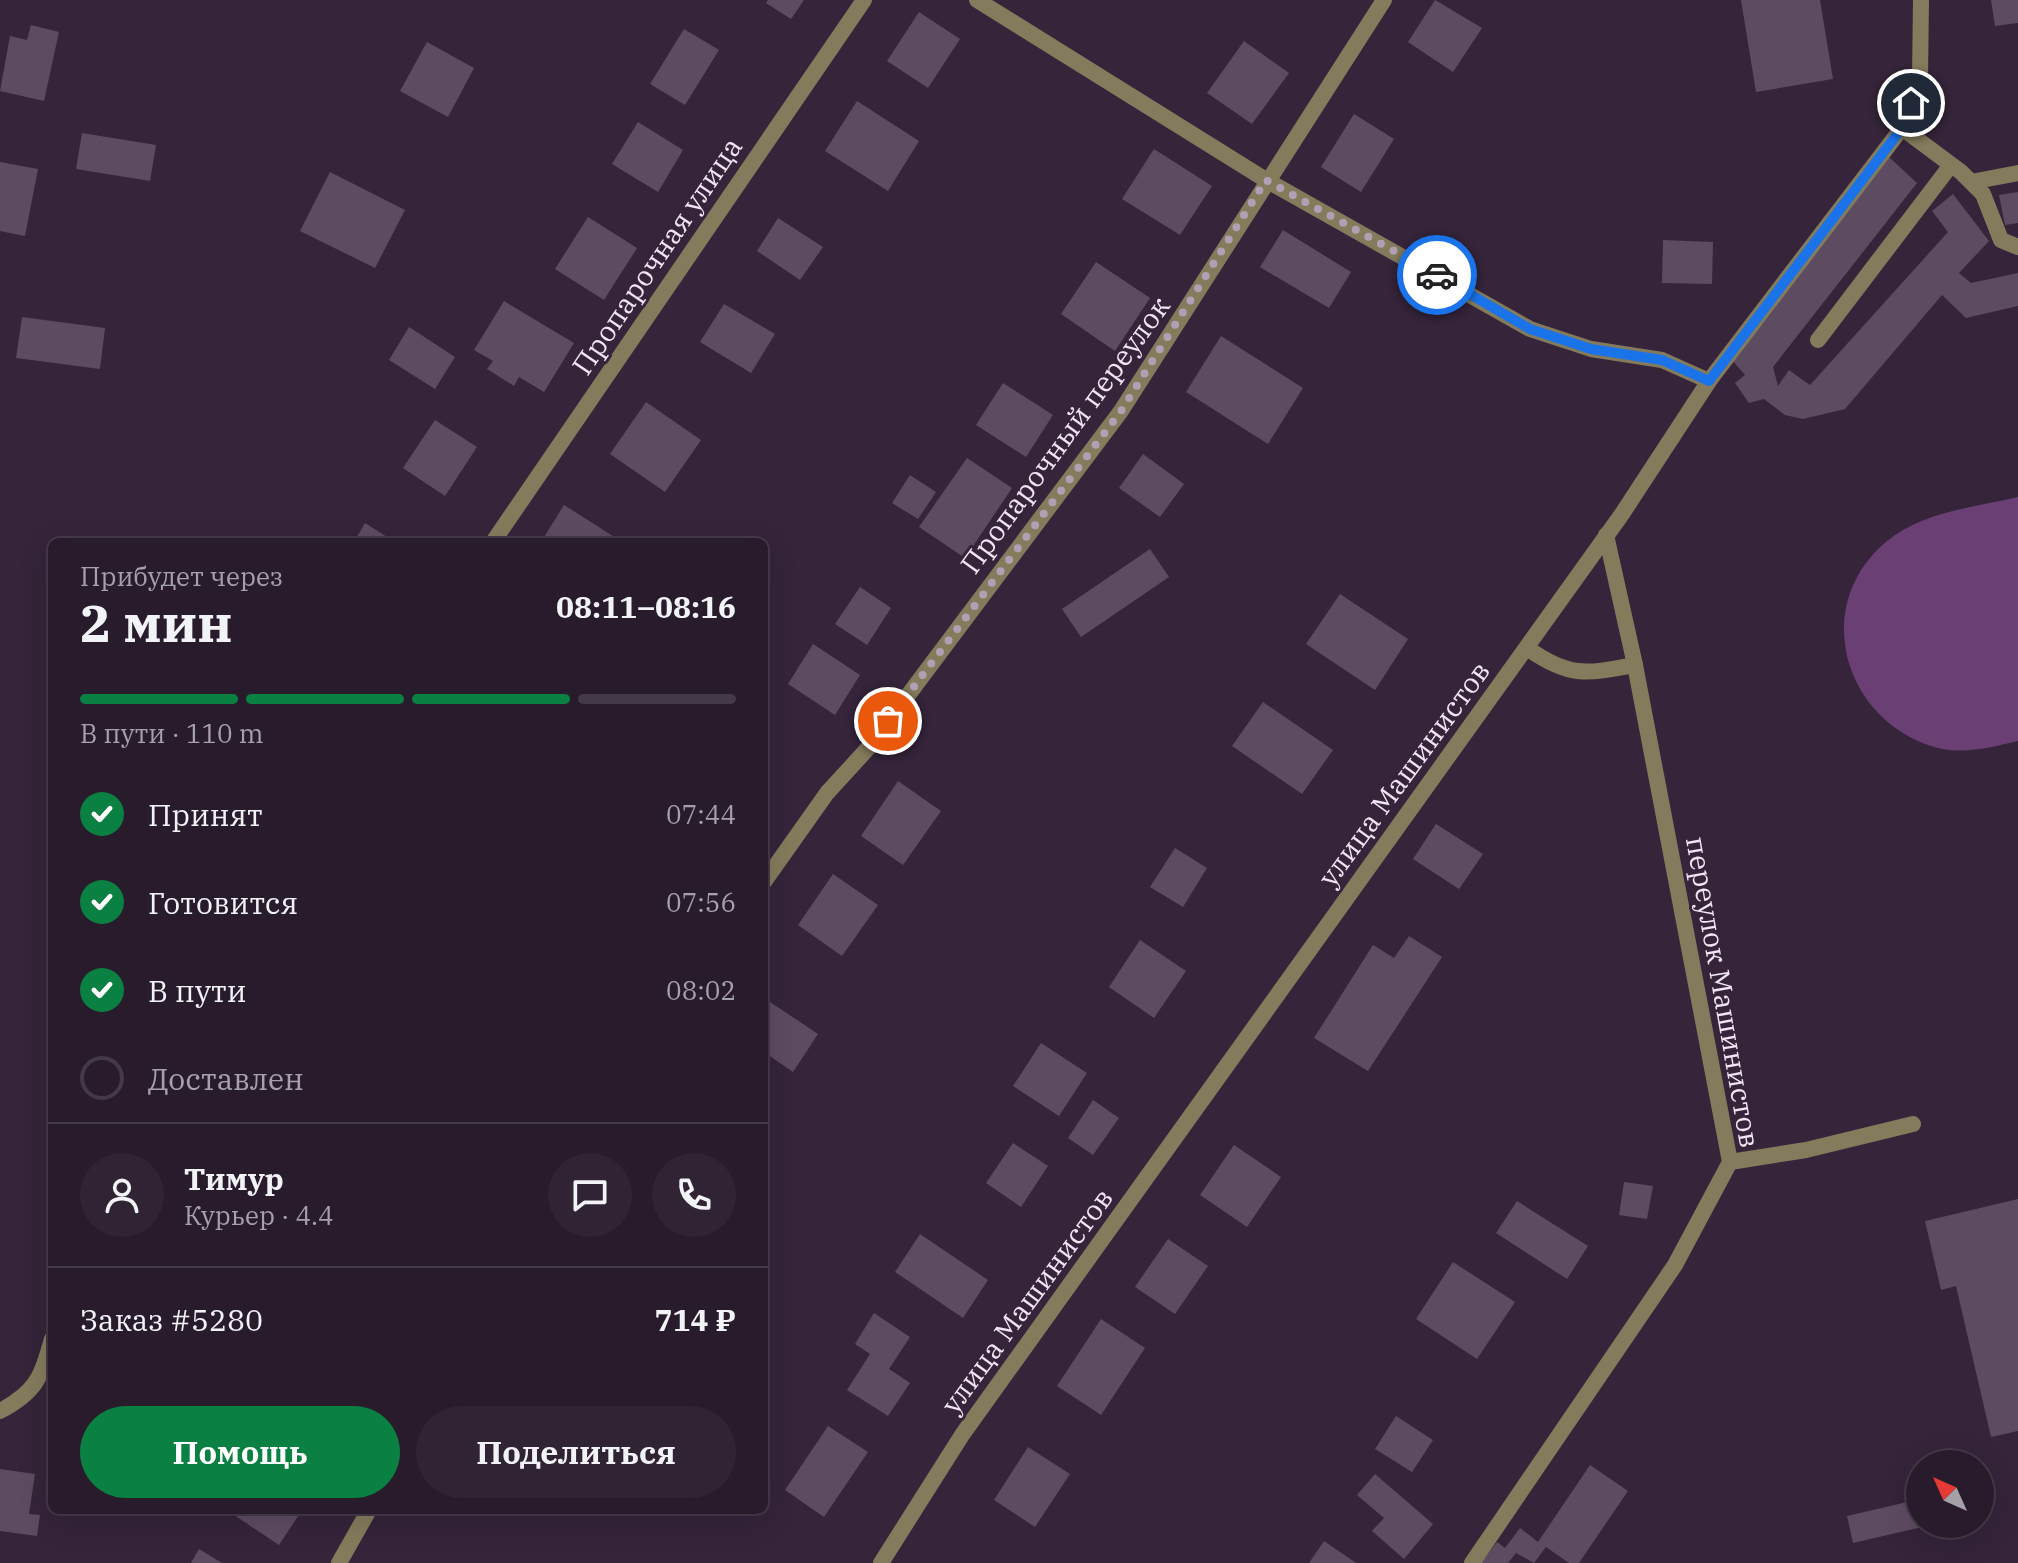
<!DOCTYPE html>
<html lang="ru">
<head>
<meta charset="utf-8">
<style>
  body { margin:0; font-family:"IBM Plex Serif",serif; background:#302434; color:#f1f3f6; height:100vh; display:flex; flex-direction:column; font-size:30px; white-space:nowrap }
  * { box-sizing:border-box; margin:0 }
  p { font-size:26px; color:#a5a1a9 }
  .icon { flex:none; width:44px; height:44px; fill:none; stroke:currentColor; stroke-width:2; stroke-linecap:round; stroke-linejoin:round }
  .map { position:relative; flex:1; overflow:hidden }
  .panel { position:absolute; left:48px; top:538px; width:720px; height:976px; display:flex; flex-direction:column; background:#281b2c; border-radius:12px; box-shadow:0 8px 32px #0002,0 0 0 2px #443948 }
  .panel>* { flex:none }
  .needle { width:52px; rotate:315deg }
  .tools { position:absolute; left:1906px; top:1450px; display:grid; gap:16px }
  .tools a { display:grid; place-items:center; width:88px; height:88px; border-radius:50%; background:#281b2c; box-shadow:0 8px 32px #0002,0 0 0 2px #443948; font-size:40px }
  .pin { position:absolute; display:grid; place-items:center; width:68px; height:68px; color:#fff; margin:-34px; border:4px solid #fff; border-radius:50%; box-shadow:0 2px 8px #0007 }
  .courier { position:absolute; display:grid; place-items:center; width:80px; height:80px; margin:-40px; border:6px solid #1a73e8; border-radius:50%; background:#fff; color:#222; box-shadow:0 2px 10px #0007 }
  .summary em { font-style:normal; font-weight:700 }
  .summary div { display:flex; flex-direction:column-reverse }
  .summary { display:flex; align-items:center; justify-content:space-between; height:136px; padding:0 32px }
  h1 { font-size:52px; font-weight:700; line-height:60px }
  .bar { display:grid; grid-template-columns:repeat(4,1fr); gap:12px 8px; align-content:center; height:96px; padding:0 32px }
  .bar i { height:10px; border-radius:6px; background:#443948 }
  .bar .current { background:#0b8043 }
  .bar p { grid-column:span 4 }
  .line { display:flex; align-items:center; gap:20px; padding:0 32px; border-top:2px solid #443948 }
  .line div { flex:1 }
  .round { display:grid; place-items:center; flex:none; width:84px; height:84px; border-radius:42px; background:#302434 }
  ol { padding:0 32px; list-style:none }
  li { display:flex; align-items:center; gap:24px; height:88px }
  li p { margin-inline-start:auto }
  li .icon { padding:8px; border-radius:50%; background:#0b8043; color:#fff; stroke-width:4 }
  li:last-child { color:#a5a1a9 }
  li i { width:44px; height:44px; border:4px solid #443948; border-radius:50% }
  .action { display:flex; gap:16px; margin-top:auto; padding:16px 32px }
  .action a { flex:1; height:92px; border-radius:48px; background:#0b8043; color:#fff; font-size:32px; font-weight:700; line-height:92px; text-align:center }
  .action a+a { background:#302434; color:#f1f3f6 }
  .map>svg:first-child { display:block }
  .green { fill:#693f74 }
  .building { fill:#5d4b62 }
  .lines { fill:none; stroke-linecap:round; stroke-linejoin:round }
  .service { stroke:#847b5c; stroke-width:16 }
  .minor { stroke:#847b5c; stroke-width:16 }
  .done { stroke:#afa1b3; stroke-width:8; stroke-dasharray:0 14.4 }
  .route { stroke:#1a73e8; stroke-width:10 }
  .labels { text-anchor:middle; stroke-width:6; stroke-linejoin:round; paint-order:stroke }
  .street-label { font-size:28px; fill:#f0e5f4; stroke:#35243a }
</style>
</head>
<body>
<div class="map">
<svg width="2018" height="1563" viewBox="0 0 2018 1563">
  <rect width="100%" height="100%" fill="#35243a"/>
  <!-- green -->
  <path class="green" d="M 2018,497 L 2018,741 C 1989,748 1957,756 1928,745 C 1841,714 1812,603 1887,541 C 1922,512 1975,507 2018,497 Z"/>
  <!-- building -->
  <g class="building">
    <polygon points="768,0 804,0 791,19 766,3"/>
    <polygon points="1435,0 1482,28 1453,72 1408,42"/>
    <polygon points="1741,0 1820,0 1833,79 1756,92"/>
    <polygon points="1991,0 2018,0 2018,23 1995,26"/>
    <polygon points="919,12 960,39 928,88 887,61"/>
    <polygon points="31,25 59,32 44,101 0,91 10,36 27,40"/>
    <polygon points="684,29 719,50 685,105 650,84"/>
    <polygon points="1244,41 1289,73 1252,124 1207,93"/>
    <polygon points="427,42 474,68 448,117 400,91"/>
    <polygon points="857,101 919,141 888,191 825,151"/>
    <polygon points="1354,114 1394,139 1361,192 1321,167"/>
    <polygon points="638,122 683,150 658,192 612,164"/>
    <polygon points="82,133 156,145 150,181 76,169"/>
    <polygon points="1154,149 1212,186 1180,235 1122,199"/>
    <polygon points="1889,157 1917,183 1773,367 1778,386 1789,370 1810,385 1948,232 1932,211 1953,194 1989,241 1959,273 1971,283 2018,273 2018,306 1966,318 1942,295 1845,409 1803,419 1785,415 1764,399 1749,403 1735,383 1745,375 1731,359"/>
    <polygon points="0,162 38,169 25,236 0,231"/>
    <polygon points="330,172 405,210 375,268 300,231"/>
    <polygon points="2018,192 2018,223 2005,225 1999,195"/>
    <polygon points="588,217 637,248 604,300 555,269"/>
    <polygon points="778,218 823,247 800,280 757,251"/>
    <polygon points="1283,230 1351,272 1329,308 1260,267"/>
    <polygon points="1663,240 1713,242 1712,284 1662,283"/>
    <polygon points="1096,262 1150,298 1115,351 1061,314"/>
    <polygon points="504,301 574,343 544,392 519,377 514,386 487,369 493,361 474,350"/>
    <polygon points="724,304 775,334 751,373 700,342"/>
    <polygon points="22,317 105,328 100,369 16,358"/>
    <polygon points="409,327 455,357 435,389 389,360"/>
    <polygon points="1221,336 1303,388 1268,444 1186,392"/>
    <polygon points="1003,383 1053,415 1026,457 976,425"/>
    <polygon points="646,402 701,440 665,492 610,454"/>
    <polygon points="435,420 477,447 445,496 403,468"/>
    <polygon points="1143,454 1184,484 1160,517 1119,488"/>
    <polygon points="967,458 1012,488 965,558 919,527"/>
    <polygon points="910,475 936,492 918,519 892,503"/>
    <polygon points="564,505 616,538 614,542 541,542"/>
    <polygon points="365,523 395,542 354,542"/>
    <polygon points="1150,549 1169,577 1081,637 1062,609"/>
    <polygon points="860,587 891,608 867,645 835,624"/>
    <polygon points="1340,594 1408,639 1375,690 1306,644"/>
    <polygon points="813,644 860,675 835,715 788,684"/>
    <polygon points="1263,702 1333,750 1302,794 1232,746"/>
    <polygon points="898,781 941,811 903,865 861,836"/>
    <polygon points="1436,824 1483,854 1459,889 1413,859"/>
    <polygon points="1175,848 1207,868 1183,907 1150,887"/>
    <polygon points="833,874 878,905 842,956 798,925"/>
    <polygon points="1409,936 1442,957 1368,1071 1314,1038 1373,945 1394,958"/>
    <polygon points="1140,940 1186,971 1154,1018 1109,987"/>
    <polygon points="764,998 818,1034 793,1072 764,1052"/>
    <polygon points="1041,1043 1087,1073 1059,1116 1013,1086"/>
    <polygon points="1093,1100 1119,1118 1093,1155 1068,1138"/>
    <polygon points="1013,1143 1048,1166 1021,1207 986,1183"/>
    <polygon points="1234,1145 1281,1177 1247,1227 1200,1195"/>
    <polygon points="1624,1182 1653,1186 1647,1219 1619,1215"/>
    <polygon points="2018,1199 2018,1431 1991,1437 1956,1286 1941,1290 1925,1221"/>
    <polygon points="1517,1201 1588,1246 1567,1279 1496,1233"/>
    <polygon points="920,1234 988,1280 963,1318 895,1272"/>
    <polygon points="1168,1239 1208,1266 1175,1314 1135,1287"/>
    <polygon points="1453,1262 1515,1302 1477,1359 1416,1319"/>
    <polygon points="874,1313 910,1337 889,1369 910,1383 888,1416 847,1390 870,1354 855,1344"/>
    <polygon points="1101,1319 1145,1348 1101,1415 1057,1386"/>
    <polygon points="1396,1416 1433,1440 1412,1472 1375,1449"/>
    <polygon points="828,1426 868,1452 824,1517 785,1490"/>
    <polygon points="1028,1447 1070,1474 1035,1527 994,1500"/>
    <polygon points="1590,1465 1628,1491 1579,1563 1569,1563 1546,1547 1534,1563 1516,1553 1508,1563 1481,1563 1497,1542 1505,1548 1520,1528 1538,1542"/>
    <polygon points="0,1469 35,1474 29,1514 40,1515 37,1536 0,1531"/>
    <polygon points="1375,1474 1433,1524 1404,1559 1372,1531 1384,1518 1357,1495"/>
    <polygon points="1920,1499 1920,1524 1931,1525 1853,1543 1847,1516"/>
    <polygon points="238,1510 302,1510 279,1545 234,1515"/>
    <polygon points="1324,1541 1356,1563 1309,1563"/>
    <polygon points="199,1549 222,1563 191,1563"/>
  </g>
  <g class="lines">
    <!-- service -->
    <g class="service">
      <polyline points="1902,128 1961,172 1983,194 2001,240 2018,247"/>
      <polyline points="1971,182 2018,173"/>
      <polyline points="1818,340 1951,165"/>
      <polyline points="1606,535 1635,665"/>
      <polyline points="1730,1162 1806,1150 1913,1124"/>
    </g>
    <!-- minor -->
    <g class="minor">
      <polyline points="977,0 1266,180 1530,329 1591,349 1662,360 1709,381"/>
      <polyline points="493,542 864,0"/>
      <polyline points="764,882 827,793 870,746 1121,411 1384,0"/>
      <path d="M 0,1411 C 36,1392 41,1378 52,1339"/>
      <polyline points="339,1563 369,1510"/>
      <polyline points="881,1563 962,1435 1622,514 1709,381 1902,128 1920,78 1921,0"/>
      <path d="M 1472,1563 L 1675,1265 L 1730,1162 L 1635,665 C 1586,674 1570,678 1527,648"/>
    </g>
  </g>
  <g class="lines">
    <!-- done -->
    <polyline class="done" points="888,721 1121,411 1266,180 1437,275"/>
    <!-- route -->
    <polyline class="route" points="1437,275 1530,329 1591,349 1662,360 1709,381 1902,128 1911,103"/>
  </g>
  <g class="labels">
    <!-- street labels -->
    <g class="street-label">
      <text transform="translate(657 256) rotate(-56)" y="10">Пропарочная улица</text>
      <text transform="translate(1065 435) rotate(-54)" y="10">Пропарочный переулок</text>
      <text transform="translate(1404 774) rotate(-54)" y="10">улица Машинистов</text>
      <text transform="translate(1723 992) rotate(80)" y="10">переулок Машинистов</text>
      <text transform="translate(1027 1301) rotate(-54)" y="10">улица Машинистов</text>
    </g>
  </g>
</svg>
<div class="tools">
<a><svg class="needle" viewBox="-14 -14 28 28"><path d="M0-13l5 13h-10z" fill="#e53935"/><path d="M0 13l5-13h-10z" fill="#a5a1a9"/></svg></a>
</div>
<div class="pin" style="left:888px;top:721px;background:#ea580c"><svg class="icon" aria-label="bag" viewBox="0 0 24 24"><path d="M5 8h14l-1 12H6zM9 8a3 3 0 0 1 6 0"/></svg></div>
<div class="pin" style="left:1911px;top:103px;background:#1f2937"><svg class="icon" aria-label="home" viewBox="0 0 24 24"><path d="M3 11l9-7 9 7M6 9v11h12V9"/></svg></div>
<div class="courier" style="left:1437px;top:275px"><svg class="icon" aria-label="car" viewBox="0 0 24 24"><path d="M5 17H2v-5l4-1 3-4h7l3 4 3 1v5h-3M9 17h6M6 11h13"/><circle cx="7" cy="17" r="2"/><circle cx="17" cy="17" r="2"/></svg></div>
<section class="panel">
<div class="summary"><div><h1>2 мин</h1><p>Прибудет через</p></div><em>08:11–08:16</em></div>
<div class="bar"><i class="current"></i><i class="current"></i><i class="current"></i><i></i><p>В пути · 110 m</p></div>
<ol>
<li><svg class="icon" aria-label="check" viewBox="0 0 24 24"><path d="M5 12l5 5 9-10"/></svg>Принят<p>07:44</p></li>
<li><svg class="icon" aria-label="check" viewBox="0 0 24 24"><path d="M5 12l5 5 9-10"/></svg>Готовится<p>07:56</p></li>
<li><svg class="icon" aria-label="check" viewBox="0 0 24 24"><path d="M5 12l5 5 9-10"/></svg>В пути<p>08:02</p></li>
<li><i></i>Доставлен</li>
</ol>
<div class="line" style="height:144px"><a class="round"><svg class="icon" aria-label="person" viewBox="0 0 24 24"><circle cx="12" cy="8" r="4"/><path d="M4 21q1-7 8-7t8 7"/></svg></a><div><b>Тимур</b><p>Курьер · 4.4</p></div><a class="round"><svg class="icon" aria-label="chat" viewBox="0 0 24 24"><path d="M4 5h16v11H9l-5 4z"/></svg></a><a class="round"><svg class="icon" aria-label="phone" viewBox="0 0 24 24"><path d="M5 4h4l2 5-3 2q2 4 5 5l2-3 5 2v4C11 20 4 13 5 4z"/></svg></a></div>
<div class="line" style="height:104px"><div>Заказ #5280</div><b>714 ₽</b></div>
<div class="action"><a>Помощь</a><a>Поделиться</a></div>
</section>
</div>
</body>
</html>
